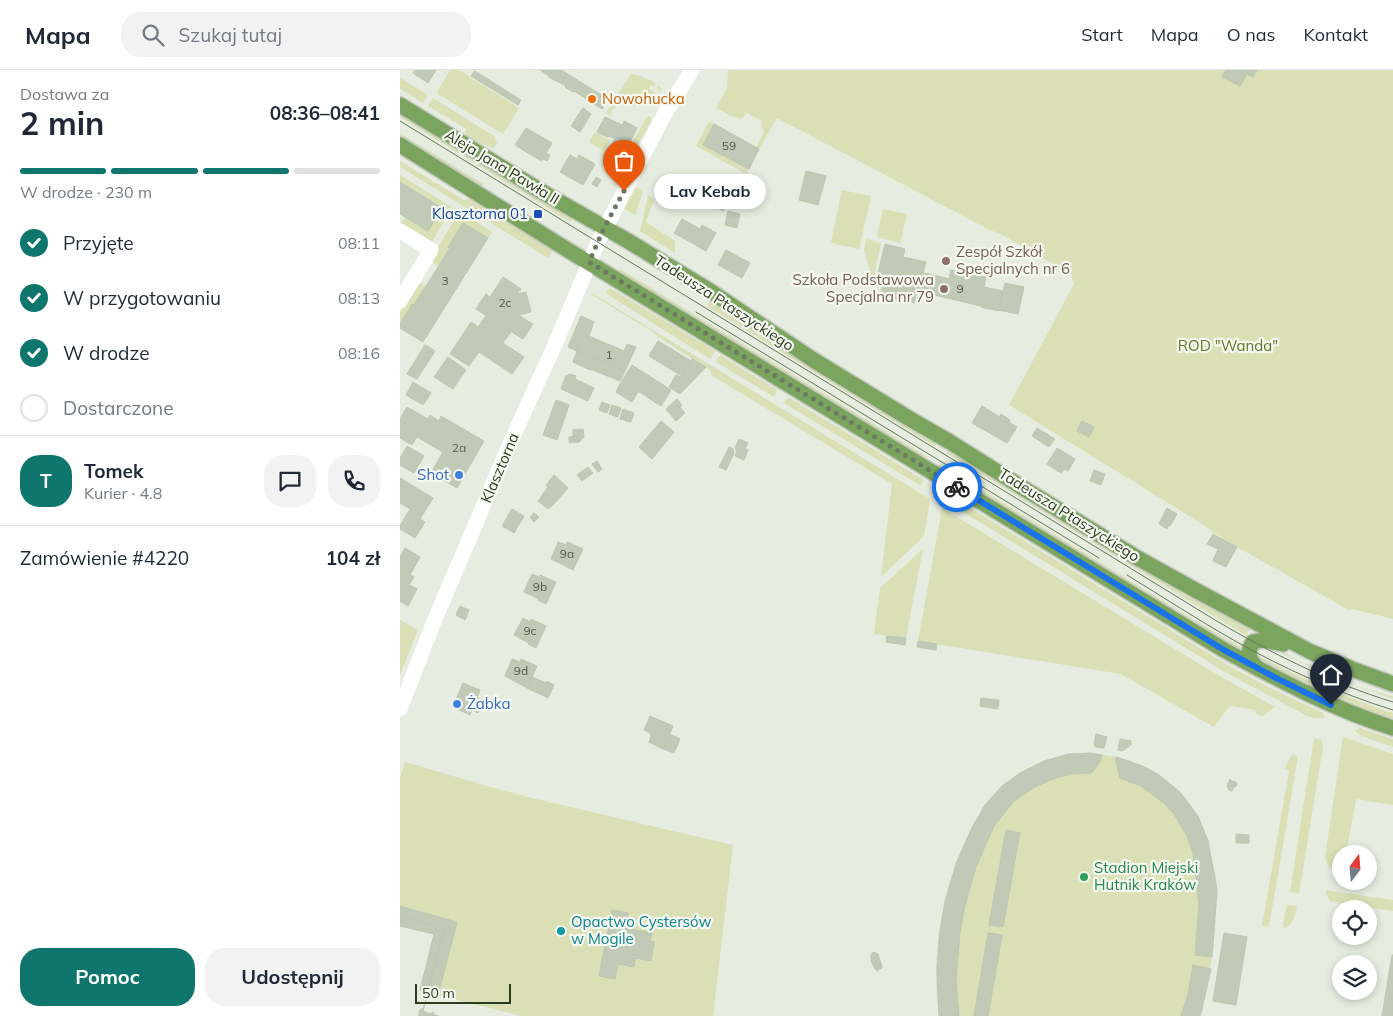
<!DOCTYPE html>
<html lang="pl">
<head>
<meta charset="utf-8">
<style>
  body { margin:0; font-family:Mulish,sans-serif; background:#f2f2f3; color:#1f2937; height:100vh; display:flex; flex-direction:column; font-size:19px; white-space:nowrap }
  * { box-sizing:border-box; margin:0 }
  p { font-size:16px; color:#747a83 }
  .icon { flex:none; width:28px; height:28px; fill:none; stroke:currentColor; stroke-width:2; stroke-linecap:round; stroke-linejoin:round }
  .map { position:relative; flex:1; overflow:hidden }
  .panel { display:flex; flex-direction:column; background:#fff; width:400px }
  .panel>* { flex:none }
  .needle { width:32px; rotate:16deg }
  .tools { position:absolute; left:932px; top:775px; display:grid; gap:10px }
  .tools a { display:grid; place-items:center; width:45px; height:45px; border-radius:50%; background:#fff; box-shadow:0 2px 8px #0003; font-size:25px }
  .scale { position:absolute; left:15px; bottom:12px; width:96px; box-sizing:border-box; padding-left:5px; border:2px solid #2b3d1e; border-top:0; font-size:14px; line-height:18px; white-space:nowrap; color:#2b3d1e; -webkit-text-stroke:4px #f5f8f0; paint-order:stroke }
  .pin { position:absolute; display:grid; place-items:center; width:42px; height:42px; color:#fff; margin:-51px -21px; border-radius:50% 50% 50% 0; rotate:-45deg; box-shadow:0 0 5px #0007 }
  .pin .icon { rotate:45deg }
  .courier { position:absolute; display:grid; place-items:center; width:50px; height:50px; margin:-25px; border:4px solid #1a73e8; border-radius:50%; background:#fff; color:#222; box-shadow:0 1px 6px #0007 }
  .bubble { position:absolute; height:35px; border-radius:18px; background:#fff; box-shadow:0 2px 8px #0003; font-size:16px; font-weight:700; line-height:35px; text-align:center }
  .headline em { font-style:normal; font-weight:700 }
  .headline div { display:flex; flex-direction:column-reverse }
  .headline { display:flex; align-items:center; justify-content:space-between; height:85px; padding:0 20px }
  h1 { font-size:32px; font-weight:700; line-height:38px }
  .bar { display:grid; grid-template-columns:repeat(4,1fr); gap:8px 5px; align-content:center; height:60px; padding:0 20px }
  .bar i { height:6px; border-radius:4px; background:#e0e1e3 }
  .bar .current { background:#0f766e }
  .bar p { grid-column:span 4 }
  .line { display:flex; align-items:center; gap:12px; padding:0 20px; border-top:1px solid #e0e1e3 }
  .line div { flex:1 }
  .round { display:grid; place-items:center; flex:none; width:52px; height:52px; border-radius:20px; background:#f2f2f3 }
  ol { padding:0 20px; list-style:none }
  li { display:flex; align-items:center; gap:15px; height:55px }
  li p { margin-inline-start:auto }
  li .icon { padding:5px; border-radius:50%; background:#0f766e; color:#fff; stroke-width:4 }
  li:last-child { color:#747a83 }
  li i { width:28px; height:28px; border:2px solid #e0e1e3; border-radius:50% }
  .cta { display:flex; gap:10px; margin-top:auto; padding:10px 20px }
  .cta a { flex:1; height:58px; border-radius:20px; background:#0f766e; color:#fff; font-size:20px; font-weight:700; line-height:58px; text-align:center }
  .cta a+a { background:#f2f2f3; color:#1f2937 }
  header { display:flex; align-items:center; gap:30px; box-sizing:border-box; height:70px; padding:0 25px; background:#fff; border-bottom:1px solid #e0e1e3 }
  header strong { font-size:24px }
  nav { display:flex; gap:28px; margin-inline-start:auto; font-size:18px }
  .search { width:350px; height:45px; background:#f2f2f3; display:flex; align-items:center; gap:12px; box-sizing:border-box; padding:0 18px; border-radius:20px; color:#747a83; font-size:19px }
  main { display:flex; flex:1; min-height:0 }
  .map>svg:first-child { display:block }
  .green { fill:#dadfb5 }
  .building { fill:#c1cab7; stroke:#bcc6b1 }
  .lines { fill:none; stroke-linecap:round; stroke-linejoin:round }
  .major-casing { stroke:#c4c9c0; stroke-width:18 }
  .minor { stroke:#fff; stroke-width:15 }
  .major { stroke:#7ba55f; stroke-width:15 }
  .tram { stroke:#667959; stroke-width:1 }
  .done { stroke:#6c7a62; stroke-width:5; stroke-dasharray:0 9 }
  .route { stroke:#1a73e8; stroke-width:6 }
  .food-dot { fill:#e8710a; stroke:#f5f8f0; stroke-width:2 }
  .transit-dot { fill:#1a4fb4; stroke:#f5f8f0; stroke-width:2 }
  .education-dot { fill:#8d6e63; stroke:#f5f8f0; stroke-width:2 }
  .shop-dot { fill:#3f7fe0; stroke:#f5f8f0; stroke-width:2 }
  .leisure-dot { fill:#2e9e5b; stroke:#f5f8f0; stroke-width:2 }
  .culture-dot { fill:#0f9aa8; stroke:#f5f8f0; stroke-width:2 }
  .labels { text-anchor:middle; stroke-width:4.5; stroke-linejoin:round; paint-order:stroke }
  .number-label { font-size:12px; fill:#506044 }
  .food-label { font-size:15px; fill:#c56008; stroke:#f5f8f0; text-anchor:start }
  .street-label { font-size:15px; fill:#2b3d1e; stroke:#f5f8f0 }
  .transit-label { font-size:15px; fill:#164399; stroke:#f5f8f0; text-anchor:end }
  .education-label { font-size:15px; fill:#785e54; stroke:#f5f8f0; text-anchor:start }
  .park-label { font-size:15px; fill:#637725; stroke:#f5f8f0 }
  .shop-label { font-size:15px; fill:#366cbe; stroke:#f5f8f0; text-anchor:end }
  .leisure-label { font-size:15px; fill:#27864d; stroke:#f5f8f0; text-anchor:start }
  .culture-label { font-size:15px; fill:#0d838f; stroke:#f5f8f0; text-anchor:start }
</style>
</head>
<body>
<header>
<strong>Mapa</strong>
<div class="search"><svg class="icon" aria-label="search" viewBox="0 0 24 24"><circle cx="10" cy="10" r="6"/><path d="M15 15l6 6"/></svg>Szukaj tutaj</div>
<nav><a>Start</a><a>Mapa</a><a>O nas</a><a>Kontakt</a></nav>
</header>
<main>
<section class="panel">
<div class="headline"><div><h1>2 min</h1><p>Dostawa za</p></div><em>08:36–08:41</em></div>
<div class="bar"><i class="current"></i><i class="current"></i><i class="current"></i><i></i><p>W drodze · 230 m</p></div>
<ol>
<li><svg class="icon" aria-label="check" viewBox="0 0 24 24"><path d="M5 12l5 5 9-10"/></svg>Przyjęte<p>08:11</p></li>
<li><svg class="icon" aria-label="check" viewBox="0 0 24 24"><path d="M5 12l5 5 9-10"/></svg>W przygotowaniu<p>08:13</p></li>
<li><svg class="icon" aria-label="check" viewBox="0 0 24 24"><path d="M5 12l5 5 9-10"/></svg>W drodze<p>08:16</p></li>
<li><i></i>Dostarczone</li>
</ol>
<div class="line" style="height:90px"><b class="round" style="background:#0f766e;color:#fff">T</b><div><b>Tomek</b><p>Kurier · 4.8</p></div><a class="round"><svg class="icon" aria-label="chat" viewBox="0 0 24 24"><path d="M4 5h16v11H9l-5 4z"/></svg></a><a class="round"><svg class="icon" aria-label="phone" viewBox="0 0 24 24"><path d="M5 4h4l2 5-3 2q2 4 5 5l2-3 5 2v4C11 20 4 13 5 4z"/></svg></a></div>
<div class="line" style="height:65px"><div>Zamówienie #4220</div><b>104 zł</b></div>
<div class="cta"><a>Pomoc</a><a>Udostępnij</a></div>
</section>
<div class="map">
<svg width="993" height="946" viewBox="0 0 993 946">
  <rect width="100%" height="100%" fill="#e6ecdf"/>
  <!-- green -->
  <g class="green">
    <polygon points="50,0 59,0 119,38 103,64 38,24 37,22"/>
    <polygon points="328,0 993,0 993,549 953,539 949,540 837,477 778,439 609,335 674,214 671,204 602,165 588,159 377,48 359,79 356,77 364,62 361,57 362,51 346,43 343,48 340,49 333,47 316,38 327,18"/>
    <polygon points="231,4 238,5 256,13 254,17 251,15 249,19 257,24 259,20 257,18 258,15 262,18 261,21 251,29 232,37 219,30 213,40 211,40 211,41 212,42 210,46 206,43"/>
    <polygon points="0,8 28,25 23,33 0,19"/>
    <polygon points="33,28 94,66 97,73 94,78 74,71 65,65 66,59 28,36"/>
    <polygon points="0,43 149,135 173,148 170,152 0,47"/>
    <polygon points="248,46 251,47 251,51 230,89 227,90 225,88 226,85 246,48"/>
    <polygon points="309,52 314,54 303,75 349,99 346,104 296,76"/>
    <polygon points="195,62 210,70 204,81 189,72"/>
    <polygon points="0,63 83,114 80,118 0,67"/>
    <polygon points="0,91 64,130 71,129 153,180 148,188 0,97"/>
    <polygon points="0,105 50,136 52,139 31,173 1,154 5,147 28,161 42,138 0,112"/>
    <polygon points="239,118 243,122 235,145 224,139 235,119"/>
    <polygon points="442,120 471,126 459,179 431,173"/>
    <polygon points="248,125 254,130 246,152 275,171 275,183 240,161"/>
    <polygon points="483,139 507,144 500,173 477,167"/>
    <polygon points="62,143 92,162 88,168 63,153 48,176 50,178 39,196 31,191 39,178 38,177 58,144"/>
    <polygon points="466,169 481,173 474,206 472,207 464,180"/>
    <polygon points="220,199 526,386 528,387 525,391 483,363 240,215 218,202"/>
    <polygon points="19,213 26,217 14,235 12,234 0,254 0,243"/>
    <polygon points="210,218 315,281 310,289 210,226 206,223"/>
    <polygon points="192,223 530,429 524,466 481,507 492,414 311,305 310,300 257,266 253,262 191,224"/>
    <path d="M 311,230 C 385,280 459,329 537,372 L 534,376 L 307,236 Z"/>
    <polygon points="320,285 376,319 377,322 374,327 316,292"/>
    <polygon points="388,327 524,410 521,416 384,333"/>
    <polygon points="549,379 850,558 847,566 548,384 547,384"/>
    <polygon points="540,394 794,550 841,577 838,580 568,415 538,398"/>
    <polygon points="553,429 559,431 831,597 874,620 923,643 925,648 917,648 909,647 825,602 547,432"/>
    <polygon points="542,438 811,601 875,637 863,646 857,645 855,640 832,636 827,639 814,657 721,604 518,571"/>
    <polygon points="523,479 506,568 474,564 480,518"/>
    <polygon points="0,550 18,560 0,605"/>
    <path d="M 868,575 C 908,595 949,617 993,626 L 993,629 L 932,607 L 867,576 Z"/>
    <path d="M 857,585 C 900,608 946,627 993,643 L 993,651 L 945,634 L 860,592 Z"/>
    <polygon points="960,658 993,669 993,677 959,665 955,661"/>
    <path d="M 943,667 L 993,684 L 993,735 L 956,729 L 946,784 L 941,784 L 941,802 C 931,800 927,798 925,787 Z"/>
    <polygon points="914,668 920,669 922,671 923,676 899,823 890,822"/>
    <path d="M 691,683 C 701,685 712,685 721,688 C 774,705 800,736 812,789 C 814,799 817,809 817,819 C 818,827 816,834 816,842 C 814,878 809,911 800,946 L 539,946 C 528,870 551,749 619,704 C 642,688 664,684 691,683 Z"/>
    <polygon points="892,684 898,686 869,857 862,856 889,701 885,698"/>
    <polygon points="5,692 87,716 132,728 333,775 313,946 121,946 38,925 57,852 0,836 0,708"/>
    <polygon points="926,820 993,830 993,841 930,831 926,824"/>
    <path d="M 887,835 L 897,836 C 895,846 893,856 882,859 Z"/>
  </g>
  <!-- building -->
  <g class="building">
    <polygon points="15,0 36,0 28,13 13,3"/>
    <polygon points="140,0 161,0 208,29 202,39 174,21 173,22 165,17 166,16 157,11 156,11 149,7 149,6"/>
    <polygon points="826,0 857,0 853,7 847,4 840,16 822,7"/>
    <polygon points="75,1 121,30 118,35 71,6"/>
    <polygon points="183,38 191,44 180,62 171,56"/>
    <polygon points="205,47 222,55 215,69 209,66 208,67 197,62"/>
    <polygon points="224,51 237,58 226,80 213,73"/>
    <polygon points="314,54 359,79 349,99 303,75"/>
    <polygon points="126,58 152,73 146,83 150,85 147,91 143,89 141,91 115,75"/>
    <polygon points="170,85 177,89 179,85 195,94 183,115 160,102"/>
    <polygon points="406,101 426,106 418,135 399,130"/>
    <polygon points="196,107 201,110 197,117 192,114"/>
    <polygon points="0,112 42,138 28,161 0,144"/>
    <polygon points="315,112 333,121 323,141 305,131"/>
    <polygon points="328,141 340,144 337,158 325,155"/>
    <polygon points="282,149 293,155 285,169 274,163"/>
    <polygon points="63,153 88,168 23,272 0,258 0,254 12,234 14,235 50,178 48,177"/>
    <polygon points="293,155 300,159 302,155 316,163 306,181 285,169"/>
    <polygon points="485,174 505,179 503,187 526,192 523,203 530,204 526,223 517,221 514,233 480,225 485,205 478,203"/>
    <polygon points="326,180 350,193 342,208 318,195"/>
    <polygon points="551,200 586,207 584,217 603,221 599,241 581,237 581,236 526,223 530,204 549,209"/>
    <polygon points="103,207 121,219 117,224 126,222 131,242 118,245 133,254 123,269 76,239 86,224 90,227"/>
    <polygon points="605,213 624,217 618,244 599,240"/>
    <polygon points="86,246 111,262 103,273 78,257"/>
    <polygon points="181,246 194,252 189,266 184,264 177,281 168,277"/>
    <polygon points="71,252 124,287 112,304 79,282 69,296 50,284"/>
    <polygon points="184,264 224,281 227,274 236,277 225,301 177,281"/>
    <polygon points="258,271 291,291 282,306 249,286"/>
    <polygon points="25,275 35,281 17,309 7,304"/>
    <polygon points="177,281 195,288 190,300 173,292"/>
    <polygon points="48,287 66,300 53,319 34,307"/>
    <polygon points="195,288 225,301 220,311 190,299"/>
    <polygon points="292,289 306,297 280,324 269,317 276,305 281,307"/>
    <polygon points="232,295 271,320 261,336 222,311"/>
    <polygon points="169,304 176,306 175,309 194,318 188,331 161,319 166,305 168,306"/>
    <polygon points="13,312 31,323 23,335 6,325"/>
    <polygon points="221,312 238,322 232,332 216,322"/>
    <polygon points="277,329 282,335 280,337 285,343 276,351 266,339"/>
    <polygon points="156,330 169,335 157,370 143,365"/>
    <polygon points="202,332 210,335 207,343 199,340"/>
    <polygon points="212,335 221,338 218,347 209,344"/>
    <polygon points="582,336 600,347 601,344 610,350 609,352 617,357 607,373 572,353"/>
    <polygon points="7,337 28,349 30,345 39,351 41,346 84,371 57,418 31,403 43,382 17,367 12,375 0,368 0,349"/>
    <polygon points="223,339 228,341 225,350 220,349"/>
    <polygon points="229,341 234,343 231,352 225,351"/>
    <polygon points="261,351 274,362 252,389 239,377"/>
    <polygon points="682,351 694,357 689,367 677,361"/>
    <polygon points="637,358 655,369 649,377 632,366"/>
    <polygon points="183,359 184,367 179,372 178,366 173,367 173,360"/>
    <polygon points="178,366 179,372 169,373 169,367"/>
    <polygon points="339,369 348,373 345,379 348,380 344,390 335,386 337,382 335,378"/>
    <polygon points="7,376 24,386 14,403 0,395 0,388"/>
    <polygon points="329,377 333,379 334,383 326,400 319,397"/>
    <polygon points="657,378 675,389 668,401 664,399 661,403 647,394"/>
    <polygon points="197,391 202,399 198,402 192,394"/>
    <polygon points="188,397 193,403 182,411 177,405"/>
    <polygon points="694,400 705,404 701,415 690,411"/>
    <polygon points="154,405 168,418 154,434 148,439 138,431 148,417 146,415"/>
    <polygon points="0,408 33,428 20,449 25,452 15,468 0,459 0,456 10,439 0,433"/>
    <polygon points="767,438 777,444 770,456 769,455 767,459 759,454"/>
    <polygon points="112,439 124,446 114,463 102,456"/>
    <polygon points="134,443 139,447 134,452 130,447"/>
    <polygon points="813,464 837,477 826,497 813,491 818,479 807,474"/>
    <polygon points="158,472 166,475 167,472 183,479 173,500 151,489"/>
    <polygon points="5,478 20,487 10,505 14,507 9,515 17,519 8,536 0,531 0,487"/>
    <polygon points="132,504 139,507 140,505 156,512 146,534 138,530 139,529 124,522"/>
    <polygon points="60,536 69,540 65,550 56,545"/>
    <polygon points="123,548 130,552 131,549 146,556 136,578 128,574 129,573 114,565"/>
    <polygon points="487,566 506,568 505,575 486,572"/>
    <polygon points="518,571 537,574 536,580 517,577"/>
    <polygon points="112,589 120,592 121,589 137,596 127,618 105,606"/>
    <polygon points="132,607 146,613 147,611 154,615 148,628 127,618"/>
    <polygon points="63,613 80,620 77,628 84,631 78,643 72,640 70,645 53,637"/>
    <polygon points="581,628 599,630 598,639 580,636"/>
    <polygon points="250,646 273,656 263,679 249,672 251,666 250,663 244,660"/>
    <polygon points="269,664 280,669 274,683 263,679"/>
    <polygon points="696,664 707,667 704,678 696,677 694,675"/>
    <polygon points="720,669 731,671 731,675 722,681 718,680"/>
    <polygon points="691,683 702,685 701,690 692,703 669,704 653,709 635,717 614,731 594,756 576,797 564,839 560,862 556,911 559,946 539,946 537,900 540,861 545,832 557,792 572,758 585,735 602,716 620,703 644,691 669,684"/>
    <polygon points="716,687 743,696 759,705 780,722 798,746 808,771 817,820 812,887 795,885 799,835 793,783 787,766 774,744 765,734 741,716 720,708 716,691"/>
    <polygon points="830,709 832,712 834,711 837,713 836,716 833,718 832,721 829,720 827,716"/>
    <polygon points="606,760 620,763 603,857 589,855"/>
    <polygon points="836,764 849,765 849,773 836,773"/>
    <polygon points="0,836 57,852 38,925 27,922 45,858 0,846"/>
    <polygon points="212,840 228,843 225,858 252,863 250,871 254,872 251,891 235,888 234,897 218,894 215,909 199,906"/>
    <polygon points="0,846 45,858 27,922 20,920 34,864 0,856"/>
    <polygon points="588,863 602,865 588,946 574,946"/>
    <polygon points="824,863 847,867 836,935 813,931"/>
    <polygon points="474,882 478,884 482,897 481,899 478,899 478,901 475,899 471,891 471,887 472,883"/>
    <polygon points="992,885 993,885 993,946 982,946"/>
    <polygon points="793,895 811,899 802,939 800,946 781,946 788,924"/>
    <polygon points="26,929 23,941 31,944 32,942 34,943 33,944 38,946 19,946 19,941 21,939 23,939"/>
  </g>
  <g class="lines">
    <!-- major casing -->
    <g class="major-casing">
      <g id="major">
        <polyline points="0,35 144,123 228,171 310,221 415,291 510,349 550,372 615,413 734,486 797,521 909,581 952,599 993,614"/>
        <path d="M 0,75 L 158,174 L 824,580 C 879,610 933,639 993,658"/>
        <path d="M 859,599 C 849,591 846,583 853,572 L 863,570 L 883,574"/>
      </g>
    </g>
    <!-- minor -->
    <g class="minor">
      <polyline points="0,161 31,180 0,231"/>
      <polyline points="0,639 33,554 111,371 154,277 199,170 264,45 292,0"/>
    </g>
    <!-- major -->
    <use href="#major" class="major"/>
    <!-- tram -->
    <g class="tram">
      <path d="M 0,51 L 815,550 C 871,583 930,613 993,632"/>
      <polyline points="296,242 699,488"/>
      <path d="M 727,505 C 763,527 798,550 835,571 C 885,599 938,623 993,640"/>
    </g>
  </g>
  <g class="lines">
    <!-- done -->
    <polyline class="done" points="224,121 204,158 189,192 557,417"/>
    <!-- route -->
    <polyline class="route" points="557,417 824,580 876,608 931,635"/>
  </g>
  <!-- markers -->
  <circle class="food-dot" cx="192" cy="29" r="5"/>
  <rect class="transit-dot" x="133" y="139" width="10" height="10" rx="2.5"/>
  <g class="education-dot">
    <circle cx="546" cy="191" r="5"/>
    <circle cx="544" cy="219" r="5"/>
  </g>
  <g class="shop-dot">
    <circle cx="59" cy="405" r="5"/>
    <circle cx="57" cy="634" r="5"/>
  </g>
  <circle class="leisure-dot" cx="684" cy="807" r="5"/>
  <circle class="culture-dot" cx="161" cy="861" r="5"/>
  <g class="labels">
    <!-- number labels -->
    <g class="number-label">
      <text x="329" y="80">59</text>
      <text x="45" y="215">3</text>
      <text x="560" y="223">9</text>
      <text x="105" y="237">2c</text>
      <text x="209" y="289">1</text>
      <text x="59" y="382">2a</text>
      <text x="167" y="488">9a</text>
      <text x="140" y="521">9b</text>
      <text x="130" y="565">9c</text>
      <text x="121" y="605">9d</text>
    </g>
    <!-- food labels -->
    <g class="food-label">
      <text x="202" y="34">Nowohucka</text>
    </g>
    <!-- street labels -->
    <g class="street-label">
      <text transform="translate(102 97) rotate(31)" y="5">Aleja Jana Pawła II</text>
      <text transform="translate(324 233) rotate(33)" y="5">Tadeusza Ptaszyckiego</text>
      <text transform="translate(100 398) rotate(-67)" y="5">Klasztorna</text>
      <text transform="translate(669 445) rotate(32)" y="5">Tadeusza Ptaszyckiego</text>
    </g>
    <!-- transit labels -->
    <g class="transit-label">
      <text x="128" y="149">Klasztorna 01</text>
    </g>
    <!-- education labels -->
    <g class="education-label">
      <text x="556" y="187">Zespół Szkół<tspan x="556" dy="17">Specjalnych nr 6</tspan></text>
      <text x="534" y="215" text-anchor="end">Szkoła Podstawowa<tspan x="534" dy="17">Specjalna nr 79</tspan></text>
    </g>
    <!-- park labels -->
    <g class="park-label">
      <text x="828" y="281">ROD "Wanda"</text>
    </g>
    <!-- shop labels -->
    <g class="shop-label">
      <text x="49" y="410">Shot</text>
      <text x="67" y="639" text-anchor="start">Żabka</text>
    </g>
    <!-- leisure labels -->
    <g class="leisure-label">
      <text x="694" y="803">Stadion Miejski<tspan x="694" dy="17">Hutnik Kraków</tspan></text>
    </g>
    <!-- culture labels -->
    <g class="culture-label">
      <text x="171" y="857">Opactwo Cystersów<tspan x="171" dy="17">w Mogile</tspan></text>
    </g>
  </g>
</svg>
<div class="tools">
<a><svg class="needle" viewBox="-14 -14 28 28"><path d="M0-13l5 13h-10z" fill="#e53935"/><path d="M0 13l5-13h-10z" fill="#747a83"/></svg></a>
<a><svg class="icon" aria-label="locate" viewBox="0 0 24 24"><circle cx="12" cy="12" r="6"/><path d="M12 2v4M12 18v4M2 12h4M18 12h4"/></svg></a>
<a><svg class="icon" aria-label="layers" viewBox="0 0 24 24"><path d="M12 4l9 5-9 5-9-5zM3 14l9 5 9-5"/></svg></a>
</div>
<div class="scale">50 m</div>
<div class="pin" style="left:224px;top:121px;background:#ea580c"><svg class="icon" aria-label="bag" viewBox="0 0 24 24"><path d="M5 8h14l-1 12H6zM9 8a3 3 0 0 1 6 0"/></svg></div>
<div class="pin" style="left:931px;top:635px;background:#1f2937"><svg class="icon" aria-label="home" viewBox="0 0 24 24"><path d="M3 11l9-7 9 7M6 9v11h12V9"/></svg></div>
<div class="courier" style="left:557px;top:417px"><svg class="icon" aria-label="bike" viewBox="0 0 24 24"><circle cx="6" cy="16" r="4"/><circle cx="18" cy="16" r="4"/><path d="M6 16l4-8h5l3 8M10 8l3 8H6M13 5h3"/></svg></div>
<div class="bubble" style="left:254px;top:104px;width:112px">Lav Kebab</div>
</div>
</main>
</body>
</html>
